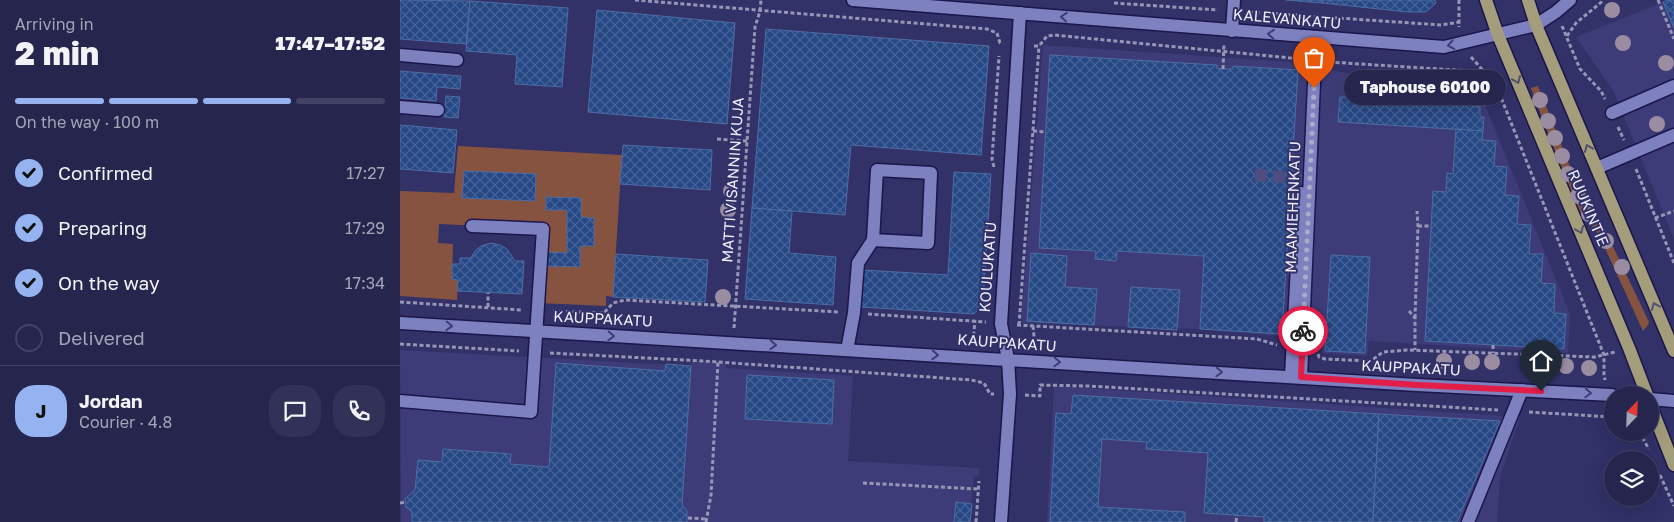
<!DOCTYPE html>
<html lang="en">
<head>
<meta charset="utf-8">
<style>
  body { margin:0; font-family:"Golos Text",sans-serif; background:#323158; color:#f1f3f6; height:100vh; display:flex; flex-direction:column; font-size:19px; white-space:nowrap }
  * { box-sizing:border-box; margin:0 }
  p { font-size:16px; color:#a4a5b6 }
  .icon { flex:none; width:28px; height:28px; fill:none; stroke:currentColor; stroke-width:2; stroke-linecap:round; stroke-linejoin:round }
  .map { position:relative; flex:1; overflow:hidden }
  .details { display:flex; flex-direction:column; background:#26254e; width:400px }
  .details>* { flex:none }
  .needle { width:32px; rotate:23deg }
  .tools { position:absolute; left:1204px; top:386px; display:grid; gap:10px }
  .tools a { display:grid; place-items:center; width:55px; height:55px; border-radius:50%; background:#26254e; box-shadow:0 5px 20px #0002,0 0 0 1px #424266; font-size:25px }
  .pin { position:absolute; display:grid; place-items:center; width:42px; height:42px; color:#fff; margin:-51px -21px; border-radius:50% 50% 50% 0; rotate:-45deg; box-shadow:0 0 5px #0007 }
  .pin .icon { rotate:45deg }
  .courier { position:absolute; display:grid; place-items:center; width:50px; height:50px; margin:-25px; border:4px solid #e11d48; border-radius:50%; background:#fff; color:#222; box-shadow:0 1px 6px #0007 }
  .bubble { position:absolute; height:35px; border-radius:18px; background:#26254e; box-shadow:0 5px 20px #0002,0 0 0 1px #424266; font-size:16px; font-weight:800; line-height:35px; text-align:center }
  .summary em { font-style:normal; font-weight:800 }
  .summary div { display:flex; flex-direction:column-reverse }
  .summary { display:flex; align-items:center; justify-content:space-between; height:85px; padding:0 15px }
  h1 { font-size:32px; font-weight:800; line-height:38px }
  .bar { display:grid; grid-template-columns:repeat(4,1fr); gap:8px 5px; align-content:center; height:60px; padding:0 15px }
  .bar i { height:6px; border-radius:4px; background:#424266 }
  .bar .current { background:#95b2f1 }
  .bar p { grid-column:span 4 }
  .line { display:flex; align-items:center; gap:12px; padding:0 15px; border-top:1px solid #424266 }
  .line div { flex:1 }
  .round { display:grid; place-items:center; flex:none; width:52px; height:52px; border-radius:20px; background:#323158 }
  ol { padding:0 15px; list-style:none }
  li { display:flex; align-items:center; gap:15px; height:55px }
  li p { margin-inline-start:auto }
  li .icon { padding:5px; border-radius:50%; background:#95b2f1; color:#111; stroke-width:4 }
  li:last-child { color:#a4a5b6 }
  li i { width:28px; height:28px; border:2px solid #424266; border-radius:50% }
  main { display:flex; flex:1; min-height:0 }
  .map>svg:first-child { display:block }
  .built { fill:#3e3c78 }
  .green { fill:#865340 }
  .building { fill:url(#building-cross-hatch); stroke:#4e6da3 }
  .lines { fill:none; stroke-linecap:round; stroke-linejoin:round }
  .minor-tunnel { stroke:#4e4d7e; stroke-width:12; stroke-dasharray:12 6; stroke-linecap:butt }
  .minor-casing { stroke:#1b164b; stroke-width:15 }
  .major-casing { stroke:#1b164b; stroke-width:15 }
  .path { stroke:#9696b7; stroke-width:3; stroke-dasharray:4 2.5; stroke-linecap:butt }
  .minor { stroke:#7e81bf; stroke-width:12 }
  .major { stroke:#a49d7c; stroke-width:12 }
  .tree { fill:#9a8da2 }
  .oneway { stroke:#3d3d75 }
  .oneway2 { stroke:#54516e }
  .done { stroke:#acacc8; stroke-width:5; stroke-dasharray:0 9 }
  .route { stroke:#e11d48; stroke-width:6 }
  .labels { text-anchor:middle; stroke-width:4; stroke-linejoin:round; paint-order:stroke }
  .street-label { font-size:15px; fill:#edeefc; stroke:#323168 }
</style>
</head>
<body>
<main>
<section class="details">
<div class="summary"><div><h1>2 min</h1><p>Arriving in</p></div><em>17:47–17:52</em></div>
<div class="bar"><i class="current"></i><i class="current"></i><i class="current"></i><i></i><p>On the way · 100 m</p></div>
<ol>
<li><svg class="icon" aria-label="check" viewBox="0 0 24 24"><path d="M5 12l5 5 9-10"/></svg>Confirmed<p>17:27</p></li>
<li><svg class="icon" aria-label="check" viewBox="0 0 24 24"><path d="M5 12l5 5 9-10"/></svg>Preparing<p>17:29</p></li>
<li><svg class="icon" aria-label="check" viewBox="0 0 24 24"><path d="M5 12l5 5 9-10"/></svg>On the way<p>17:34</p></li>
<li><i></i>Delivered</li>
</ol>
<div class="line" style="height:90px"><b class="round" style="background:#95b2f1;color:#111">J</b><div><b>Jordan</b><p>Courier · 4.8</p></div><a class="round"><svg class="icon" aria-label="chat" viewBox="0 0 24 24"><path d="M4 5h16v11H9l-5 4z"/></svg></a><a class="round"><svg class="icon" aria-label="phone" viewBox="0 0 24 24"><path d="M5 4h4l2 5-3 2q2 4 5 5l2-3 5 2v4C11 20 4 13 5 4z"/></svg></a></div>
</section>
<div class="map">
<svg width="1274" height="522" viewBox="0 0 1274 522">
  <defs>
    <pattern id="building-cross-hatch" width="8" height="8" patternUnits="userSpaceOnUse" patternTransform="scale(1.25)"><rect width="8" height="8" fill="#264886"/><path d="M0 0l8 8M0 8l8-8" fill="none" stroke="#466398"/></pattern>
  </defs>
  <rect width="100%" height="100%" fill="#323168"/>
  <!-- built -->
  <g class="built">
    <polygon points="1263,2 1274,28 1274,239 1214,92 1176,37"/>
    <polygon points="643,45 889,62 952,74 1076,83 1170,314 1168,353 969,341 967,356 922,353 923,340 800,329 621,323"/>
    <polygon points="0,350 291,366 292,361 304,361 326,363 326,368 453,376 448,461 579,468 579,476 574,477 570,522 1,522"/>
    <polygon points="654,386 1120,417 1100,477 1097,522 647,522"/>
  </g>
  <!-- green -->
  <g class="green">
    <polygon points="1138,86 1189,214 1206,232 1249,322 1248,325 1243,331 1199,235 1176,208 1131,88"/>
    <polygon points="58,146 222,155 213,297 206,296 206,306 139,303 143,229 39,224 38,243 53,244 52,279 58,280 57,300 0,296 0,191 54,193"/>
  </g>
  <!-- building -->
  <g class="building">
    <polygon points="0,0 70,1 66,44 0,39"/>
    <polygon points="886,0 923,0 922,3"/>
    <polygon points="923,0 1035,0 1036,3 1026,12 1008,12 922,3"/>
    <polygon points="1268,0 1274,0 1274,28 1263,2"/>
    <polygon points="70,1 168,8 162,87 115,84 117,55 66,51"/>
    <polygon points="197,10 335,23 327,124 188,112"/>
    <polygon points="366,29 589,46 581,155 451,145 445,215 352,208"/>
    <polygon points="650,55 817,65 817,68 823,69 833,69 833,66 898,70 882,334 800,329 804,256 717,251 716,261 695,259 696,251 639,248"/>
    <polygon points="0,71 61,76 60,89 37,87 36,101 0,98"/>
    <polygon points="953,81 1073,88 1072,106 1080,107 1080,117 1084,117 1083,131 938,122 940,97 952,97"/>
    <polygon points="46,96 60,97 58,118 44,117"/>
    <polygon points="0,125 57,130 53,173 0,169"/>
    <polygon points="1056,129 1083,131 1082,140 1096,141 1094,166 1107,167 1105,195 1119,196 1117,224 1131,225 1129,254 1143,254 1141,283 1155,284 1154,313 1166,314 1164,349 1025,341 1033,191 1046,192 1047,173 1053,174"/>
    <polygon points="223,145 312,150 310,190 220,184"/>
    <polygon points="64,171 136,174 135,201 62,198"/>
    <polygon points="554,172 591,174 583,303 574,314 461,307 463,270 548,275"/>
    <polygon points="146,197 181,198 181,217 194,218 194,246 180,246 180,267 147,266 147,252 167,253 167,210 146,210"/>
    <polygon points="352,208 392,211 389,253 436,257 433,305 345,299"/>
    <polygon points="91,243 100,245 107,249 115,261 124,261 122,294 57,291 58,280 52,279 52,264 60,264 60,258 71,258 75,251 81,246"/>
    <polygon points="631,253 667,256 665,287 697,289 694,325 627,321"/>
    <polygon points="216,254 308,260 305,302 213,297"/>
    <polygon points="931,255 970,257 965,353 925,351"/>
    <polygon points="731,287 780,290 777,330 728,327"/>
    <polygon points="156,363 265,371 266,364 291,366 282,505 287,511 287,522 12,522 12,512 6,507 5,499 15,490 18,460 42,462 43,449 111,454 110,464 149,467"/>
    <polygon points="347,375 434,380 432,424 345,419"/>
    <polygon points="673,395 979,414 973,522 864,522 864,517 804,513 808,453 746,449 747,442 702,439 698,507 785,512 785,522 650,522 656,413 671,414"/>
    <polygon points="979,414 1100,421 1057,522 973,522"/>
    <polygon points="556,502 572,504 570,522 554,522"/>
  </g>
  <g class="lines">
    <!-- minor-tunnel -->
    <polyline class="minor-tunnel" points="855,175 902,178"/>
    <!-- minor casing -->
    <g class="minor-casing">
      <g id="minor">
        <polyline points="453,0 1044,47 1136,25 1156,12 1170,0"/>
        <polyline points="832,31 834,0"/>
        <polyline points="0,55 57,60"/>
        <polyline points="0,107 38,110"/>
        <polyline points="1212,113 1274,86"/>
        <polyline points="1197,168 1274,135"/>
        <polyline points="0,323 1017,385 1212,395"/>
        <polyline points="447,350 454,313 458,263 473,240 528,243 531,173 477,170 473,240"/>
        <polyline points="891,376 901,193"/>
        <polyline points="901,377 916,38"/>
        <polyline points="1250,399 1274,401"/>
        <polyline points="0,401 131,412 143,229 72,226"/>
        <polyline points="601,522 610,394 608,359 601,324 620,13"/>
        <polyline points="1068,522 1122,390"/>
      </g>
    </g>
    <!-- major casing -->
    <g class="major-casing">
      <g id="major">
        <polyline points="1086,0 1098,35 1229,348 1247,395"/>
        <polyline points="1128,0 1136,25 1274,351"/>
        <polyline points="1250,404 1274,465"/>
      </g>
    </g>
    <!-- path -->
    <g class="path">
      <polyline points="235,0 587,29 597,33 600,43 602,44"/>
      <polyline points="1059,0 1059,27"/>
      <polyline points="1258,0 1274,39"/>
      <polyline points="714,3 818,10"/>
      <polyline points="849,12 1041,25 1060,22"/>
      <polyline points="1162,26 1180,69 1201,91 1205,99"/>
      <polyline points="1167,36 1176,23 1204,0"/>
      <polyline points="634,46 639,46 647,36 654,35 901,59"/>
      <polyline points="1071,57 1096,85 1204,355 1204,375 1205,380"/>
      <polyline points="929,62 1086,72"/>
      <polyline points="823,69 824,43"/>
      <polyline points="1218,127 1224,140"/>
      <polyline points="633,131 645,132"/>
      <polyline points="317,139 347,141"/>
      <polyline points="594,167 592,159 599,56"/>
      <polyline points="1236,169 1274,263"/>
      <polyline points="1255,218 1274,211"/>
      <polyline points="1018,226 1031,226"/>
      <polyline points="0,302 122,310"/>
      <polyline points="88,307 88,293"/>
      <polyline points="153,311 204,313 213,303 225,300 439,312"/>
      <polyline points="1009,311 1015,318 1015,350"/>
      <polyline points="468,314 586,322"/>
      <polyline points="1015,318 1018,226 1017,211"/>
      <polyline points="617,325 857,339 877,345"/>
      <polyline points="619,325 639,46"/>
      <polyline points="633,326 635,347"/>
      <polyline points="334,328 355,27 360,11 361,0"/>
      <polyline points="573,342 575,320"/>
      <polyline points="0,344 119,351"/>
      <polyline points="1093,345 1093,353"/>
      <polyline points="150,353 304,361 571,380 584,383 590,394 594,394"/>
      <polyline points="918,354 919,357 925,359 971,361 983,352 1008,350 1195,357 1215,352"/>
      <polyline points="625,395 640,396 640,385 688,386 1098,410"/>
      <polyline points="1129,412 1212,417"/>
      <polyline points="1239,432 1249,449"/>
      <polyline points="1260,475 1274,506"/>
      <polyline points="463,483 578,489"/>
      <polyline points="0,503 6,502"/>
      <polyline points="288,518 307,519"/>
      <polyline points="306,522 311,495 318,362"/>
      <polyline points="576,522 579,481"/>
      <polyline points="836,522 837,515"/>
    </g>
    <!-- minor -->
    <use href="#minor" class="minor"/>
    <!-- major -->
    <use href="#major" class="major"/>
  </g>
  <!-- trees -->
  <g class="tree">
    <circle cx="1212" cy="10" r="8"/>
    <circle cx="1223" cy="43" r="8"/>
    <circle cx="1266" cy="63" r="8"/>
    <circle cx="1140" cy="100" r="8"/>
    <circle cx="1148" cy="121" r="8"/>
    <circle cx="1257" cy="124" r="8"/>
    <circle cx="1155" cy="138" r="8"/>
    <circle cx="1162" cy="156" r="8"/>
    <circle cx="1168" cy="174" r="8"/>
    <circle cx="331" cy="191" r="8"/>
    <circle cx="1178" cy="196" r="8"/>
    <circle cx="328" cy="210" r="8"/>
    <circle cx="1189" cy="214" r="8"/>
    <circle cx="1206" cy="241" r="8"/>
    <circle cx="1222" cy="267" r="8"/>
    <circle cx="323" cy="297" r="8"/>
    <circle cx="1044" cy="361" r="8"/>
    <circle cx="1072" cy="362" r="8"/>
    <circle cx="1092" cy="362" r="8"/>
    <circle cx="1166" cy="366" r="8"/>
    <circle cx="1145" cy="367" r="8"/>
    <circle cx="1189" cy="368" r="8"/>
  </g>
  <!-- one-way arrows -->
  <defs><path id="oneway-chevron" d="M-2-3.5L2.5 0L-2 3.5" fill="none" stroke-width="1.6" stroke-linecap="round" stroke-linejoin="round" transform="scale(1.25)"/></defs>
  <g class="oneway">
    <use href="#oneway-chevron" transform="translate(664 17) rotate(-175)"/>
    <use href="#oneway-chevron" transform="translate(871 34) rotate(-175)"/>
    <use href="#oneway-chevron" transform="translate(1051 45) rotate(169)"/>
    <use href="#oneway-chevron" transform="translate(49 326) rotate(3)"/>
    <use href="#oneway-chevron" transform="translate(211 336) rotate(3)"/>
    <use href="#oneway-chevron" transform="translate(373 345) rotate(3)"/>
    <use href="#oneway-chevron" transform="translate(535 355) rotate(3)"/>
    <use href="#oneway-chevron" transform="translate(657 362) rotate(3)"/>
    <use href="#oneway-chevron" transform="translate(819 372) rotate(3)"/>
    <use href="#oneway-chevron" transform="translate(1188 393) rotate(3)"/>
  </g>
  <g class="oneway2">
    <use href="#oneway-chevron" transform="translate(1117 80) rotate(67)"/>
    <use href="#oneway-chevron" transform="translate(1188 148) rotate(-113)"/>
    <use href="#oneway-chevron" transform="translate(1180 230) rotate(67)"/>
    <use href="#oneway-chevron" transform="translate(1255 306) rotate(-113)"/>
  </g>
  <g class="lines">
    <!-- done -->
    <polyline class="done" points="903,331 914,88"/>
    <!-- route -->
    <polyline class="route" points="903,331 901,377 1017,385 1141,391"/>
  </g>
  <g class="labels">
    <!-- street labels -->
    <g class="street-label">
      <text transform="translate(887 19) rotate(5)" y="5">KALEVANKATU</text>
      <text transform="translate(333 180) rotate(-86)" y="5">MATTI VISANNIN KUJA</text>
      <text transform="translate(893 207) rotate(-88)" y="5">MAAMIEHENKATU</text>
      <text transform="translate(1188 208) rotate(67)" y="5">RUUKINTIE</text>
      <text transform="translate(588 267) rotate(-86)" y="5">KOULUKATU</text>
      <text transform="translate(203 319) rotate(3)" y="5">KAUPPAKATU</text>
      <text transform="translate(607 343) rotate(4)" y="5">KAUPPAKATU</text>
      <text transform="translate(1011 368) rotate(3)" y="5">KAUPPAKATU</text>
    </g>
  </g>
</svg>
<div class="tools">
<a><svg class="needle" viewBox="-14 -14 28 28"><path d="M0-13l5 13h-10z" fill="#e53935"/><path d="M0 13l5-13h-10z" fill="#a4a5b6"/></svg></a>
<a><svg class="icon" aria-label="layers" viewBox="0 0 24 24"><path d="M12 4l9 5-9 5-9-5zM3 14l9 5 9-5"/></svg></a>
</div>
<div class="pin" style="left:914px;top:88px;background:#ea580c"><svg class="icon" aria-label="bag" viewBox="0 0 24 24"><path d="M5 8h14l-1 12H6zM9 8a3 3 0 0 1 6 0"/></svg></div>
<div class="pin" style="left:1141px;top:391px;background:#1f2937"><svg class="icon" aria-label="home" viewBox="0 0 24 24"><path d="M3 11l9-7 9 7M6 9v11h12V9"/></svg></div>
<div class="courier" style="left:903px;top:331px"><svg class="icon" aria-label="bike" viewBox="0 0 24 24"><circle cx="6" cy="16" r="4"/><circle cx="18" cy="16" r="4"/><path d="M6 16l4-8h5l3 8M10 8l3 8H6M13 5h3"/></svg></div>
<div class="bubble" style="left:944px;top:70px;width:162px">Taphouse 60100</div>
</div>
</main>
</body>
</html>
